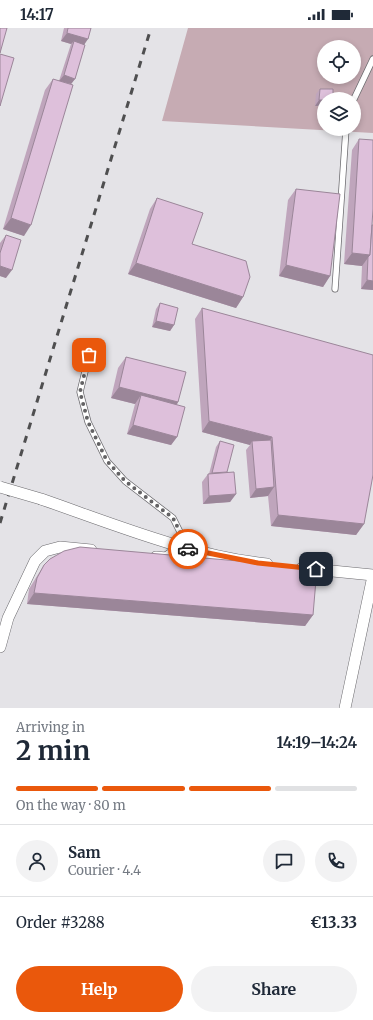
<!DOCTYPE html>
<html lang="en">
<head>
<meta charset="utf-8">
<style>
  body { margin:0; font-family:Merriweather,serif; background:#f2f2f3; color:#1f2937; height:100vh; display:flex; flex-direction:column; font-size:15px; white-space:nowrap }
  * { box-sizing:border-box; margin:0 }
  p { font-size:13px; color:#747a83 }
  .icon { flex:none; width:22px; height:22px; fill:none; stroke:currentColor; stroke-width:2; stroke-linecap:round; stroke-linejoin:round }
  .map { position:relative; height:680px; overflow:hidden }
  .drawer { display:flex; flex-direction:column; background:#fff; flex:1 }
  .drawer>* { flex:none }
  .buttons { position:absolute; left:317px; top:12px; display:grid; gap:8px }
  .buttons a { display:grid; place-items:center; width:44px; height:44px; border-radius:50%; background:#fff; box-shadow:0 2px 6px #0003; font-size:20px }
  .pin { position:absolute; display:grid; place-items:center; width:34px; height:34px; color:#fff; margin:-17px; border-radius:8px; box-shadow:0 2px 6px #0006 }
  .courier { position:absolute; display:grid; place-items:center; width:40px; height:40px; margin:-20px; border:3px solid #ea580c; border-radius:50%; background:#fff; color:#222; box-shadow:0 1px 5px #0007 }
  .summary em { font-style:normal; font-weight:700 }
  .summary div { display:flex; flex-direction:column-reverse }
  .summary { display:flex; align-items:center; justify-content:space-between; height:68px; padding:0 16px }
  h1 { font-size:26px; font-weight:700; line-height:30px }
  .bar { display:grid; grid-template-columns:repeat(4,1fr); gap:6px 4px; align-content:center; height:48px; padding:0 16px }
  .bar i { height:5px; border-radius:3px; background:#e0e1e3 }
  .bar .selected { background:#ea580c }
  .bar p { grid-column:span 4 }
  .line { display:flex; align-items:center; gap:10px; padding:0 16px; border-top:1px solid #e0e1e3 }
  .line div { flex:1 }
  .round { display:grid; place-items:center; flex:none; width:42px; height:42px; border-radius:21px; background:#f2f2f3 }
  .button { display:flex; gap:8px; margin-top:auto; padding:8px 16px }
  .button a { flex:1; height:46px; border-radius:24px; background:#ea580c; color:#fff; font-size:16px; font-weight:700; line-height:46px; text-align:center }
  .button a+a { background:#f2f2f3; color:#1f2937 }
  .status { display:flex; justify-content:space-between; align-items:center; height:28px; padding:0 20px; background:#fff; direction:ltr }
  .status svg { height:11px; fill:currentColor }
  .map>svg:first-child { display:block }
  .green { fill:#c6abb3; fill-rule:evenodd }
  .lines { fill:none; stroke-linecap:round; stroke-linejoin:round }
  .service-casing { stroke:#6b6a6e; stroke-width:7 }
  .minor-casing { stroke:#6b6a6e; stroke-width:12 }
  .service { stroke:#fff; stroke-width:5.5 }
  .minor { stroke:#fff; stroke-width:11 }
  .rail { stroke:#4f4f50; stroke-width:3; stroke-dasharray:7 7; stroke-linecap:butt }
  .minor-bridge-casing { stroke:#6b6a6e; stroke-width:12; stroke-linecap:butt }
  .minor-bridge { stroke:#fff; stroke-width:11 }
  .wall { fill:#bfa5bc }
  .shaded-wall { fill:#9b8699 }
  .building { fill:#dec0db; stroke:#9b8699 }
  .done { stroke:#636264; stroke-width:4; stroke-dasharray:0 7.2 }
  .route { stroke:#ea580c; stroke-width:5 }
</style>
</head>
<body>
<div class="status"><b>14:17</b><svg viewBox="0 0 49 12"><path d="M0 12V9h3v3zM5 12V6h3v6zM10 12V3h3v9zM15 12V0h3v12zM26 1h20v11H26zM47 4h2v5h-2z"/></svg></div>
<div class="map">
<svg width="373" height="680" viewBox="0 0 373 680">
  <rect width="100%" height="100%" fill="#e4e3e7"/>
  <!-- green -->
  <path class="green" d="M 188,0 L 373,0 L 373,105 L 162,93 ZM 324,19 L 354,19 L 354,49 L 324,49 ZM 324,71 L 354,71 L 354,101 L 324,101 Z"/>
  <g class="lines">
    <!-- service casing -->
    <g class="service-casing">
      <g id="service">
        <polyline points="354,71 373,31"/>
        <polyline points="335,261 346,101"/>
        <polyline points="89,327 80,364 88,394 107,433 125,453 173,490 182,508 182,519"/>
      </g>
    </g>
    <!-- minor casing -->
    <g class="minor-casing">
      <g id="minor">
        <path d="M 41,471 C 113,496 191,528 267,536"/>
        <polyline points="156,529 166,530 182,519"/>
        <polyline points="302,540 373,547"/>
        <polyline points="0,619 8,590 35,533 45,523 60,519 91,522"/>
        <polyline points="345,680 373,548"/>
      </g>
    </g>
    <!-- service -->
    <use href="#service" class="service"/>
    <!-- minor -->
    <use href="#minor" class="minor"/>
    <!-- rail -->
    <polyline class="rail" points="0,495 151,0"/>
    <!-- minor-bridge casing -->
    <g class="minor-bridge-casing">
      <polyline id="minor-bridge" points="0,459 41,471"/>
    </g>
    <!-- minor-bridge -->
    <use href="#minor-bridge" class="minor-bridge"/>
  </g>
  <!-- wall -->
  <g class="wall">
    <polygon points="64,0 91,0 84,16 75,51 71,56 59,53 70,19 71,16 61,13"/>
    <polygon points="53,51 24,208 3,201 45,62"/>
    <polygon points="320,61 333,71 315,78 316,66"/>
    <polygon points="359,111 372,197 373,197 373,262 361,261 362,238 344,236 352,122"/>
    <polygon points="296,161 330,248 323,259 279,248 288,172"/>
    <polygon points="157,170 192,216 243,269 236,280 128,246 150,181"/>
    <polygon points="6,207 6,250 0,248 0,215"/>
    <polygon points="160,275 174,297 170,303 152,299 156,281"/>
    <polygon points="202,280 364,496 356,507 271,498 268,468 250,470 246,422 250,417 202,404 195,291"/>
    <polygon points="126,329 178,374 177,377 177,409 171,417 127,406 135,376 111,370 118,340"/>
    <polygon points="220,413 227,444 236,466 230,474 203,476 202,454 208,446 209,446 216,419"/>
    <polygon points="44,537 313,587 305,598 27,576 29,561 37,548"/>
  </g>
  <!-- shaded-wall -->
  <g class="shaded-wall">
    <polygon points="67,5 88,11 82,20 74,13 71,16 61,13"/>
    <polygon points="64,47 75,51 71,56 59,53"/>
    <polygon points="319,72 324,72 324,78 315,78"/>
    <polygon points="11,190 31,197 24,208 3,201"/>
    <polygon points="352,225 370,227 362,238 344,236"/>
    <polygon points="136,235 243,269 236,280 128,246"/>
    <polygon points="286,237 330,248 323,259 279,248"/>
    <polygon points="0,238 12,242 6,250 0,248"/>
    <polygon points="367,252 373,253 373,262 361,261"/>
    <polygon points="156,293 174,297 170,303 152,299"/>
    <polygon points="119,359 178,374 171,385 141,367 135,376 111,370"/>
    <polygon points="209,393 272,409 265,420 252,413 250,417 202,404"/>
    <polygon points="133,397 177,409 171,417 127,406"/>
    <polygon points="274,459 268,468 250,470 256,461"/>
    <polygon points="236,466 230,474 203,476 209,468"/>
    <polygon points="278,487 364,496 356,507 271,498"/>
    <polygon points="34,565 313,587 305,598 27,576"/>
  </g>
  <!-- building -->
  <g class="building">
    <polygon points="0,0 7,0 0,25"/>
    <polygon points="68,0 91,0 88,11 67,5"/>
    <polygon points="74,13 85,17 75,51 64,47"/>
    <polygon points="0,26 14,30 0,78"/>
    <polygon points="53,51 73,57 31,197 11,190"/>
    <polygon points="320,61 333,61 333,71 324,71 324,72 319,72"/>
    <polygon points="359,111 373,112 373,181 370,227 352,225"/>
    <polygon points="296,161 340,166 330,248 286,237"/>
    <polygon points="157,170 203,185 192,216 246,233 250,249 243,269 136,235"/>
    <polygon points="372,197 373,197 373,253 367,252 368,229 370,227"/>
    <polygon points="6,207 21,212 12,242 0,238 0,225"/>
    <polygon points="160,275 178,280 174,297 156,293"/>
    <polygon points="202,280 373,327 373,447 364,496 278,487 272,409 209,393"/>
    <polygon points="126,329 186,344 178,374 119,359"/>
    <polygon points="141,367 185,379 177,409 133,397"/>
    <polygon points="271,412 274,459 256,461 252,413"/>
    <polygon points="220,413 234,417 227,444 212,445"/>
    <polygon points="234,444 236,466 209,468 208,446"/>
    <polygon points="80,519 317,540 313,587 34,565 37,550 44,537 50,531 64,523"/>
  </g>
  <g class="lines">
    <!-- done -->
    <polyline class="done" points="89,327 80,364 88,394 107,433 125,453 173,490 182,508 182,519 188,521"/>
    <!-- route -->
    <polyline class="route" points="188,521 258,535 316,541"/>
  </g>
</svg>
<div class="buttons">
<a><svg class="icon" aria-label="locate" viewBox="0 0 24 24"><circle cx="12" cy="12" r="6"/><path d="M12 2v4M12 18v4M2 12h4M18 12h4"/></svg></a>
<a><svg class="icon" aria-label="layers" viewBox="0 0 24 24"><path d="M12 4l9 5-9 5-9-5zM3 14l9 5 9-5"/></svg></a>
</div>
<div class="pin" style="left:89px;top:327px;background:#ea580c"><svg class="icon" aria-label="bag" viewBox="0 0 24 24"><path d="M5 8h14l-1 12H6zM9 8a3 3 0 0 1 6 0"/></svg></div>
<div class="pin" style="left:316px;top:541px;background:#1f2937"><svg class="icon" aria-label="home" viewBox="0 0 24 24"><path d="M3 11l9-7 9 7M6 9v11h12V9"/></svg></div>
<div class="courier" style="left:188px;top:521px"><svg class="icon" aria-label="car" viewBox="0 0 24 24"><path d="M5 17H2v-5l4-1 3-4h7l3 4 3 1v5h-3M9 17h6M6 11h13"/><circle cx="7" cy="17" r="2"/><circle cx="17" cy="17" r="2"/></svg></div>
</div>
<section class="drawer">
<div class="summary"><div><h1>2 min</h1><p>Arriving in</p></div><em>14:19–14:24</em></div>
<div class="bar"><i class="selected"></i><i class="selected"></i><i class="selected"></i><i></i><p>On the way · 80 m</p></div>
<div class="line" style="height:72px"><a class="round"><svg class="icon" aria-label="person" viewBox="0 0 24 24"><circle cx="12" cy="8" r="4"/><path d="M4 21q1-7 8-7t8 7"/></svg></a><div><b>Sam</b><p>Courier · 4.4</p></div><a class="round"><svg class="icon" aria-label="chat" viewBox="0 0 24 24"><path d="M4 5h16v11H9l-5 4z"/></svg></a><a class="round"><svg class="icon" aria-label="phone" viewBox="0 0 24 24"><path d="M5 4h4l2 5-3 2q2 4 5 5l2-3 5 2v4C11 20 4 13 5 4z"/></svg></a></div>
<div class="line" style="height:52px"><div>Order #3288</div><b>€13.33</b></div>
<div class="button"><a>Help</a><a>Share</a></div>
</section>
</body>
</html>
